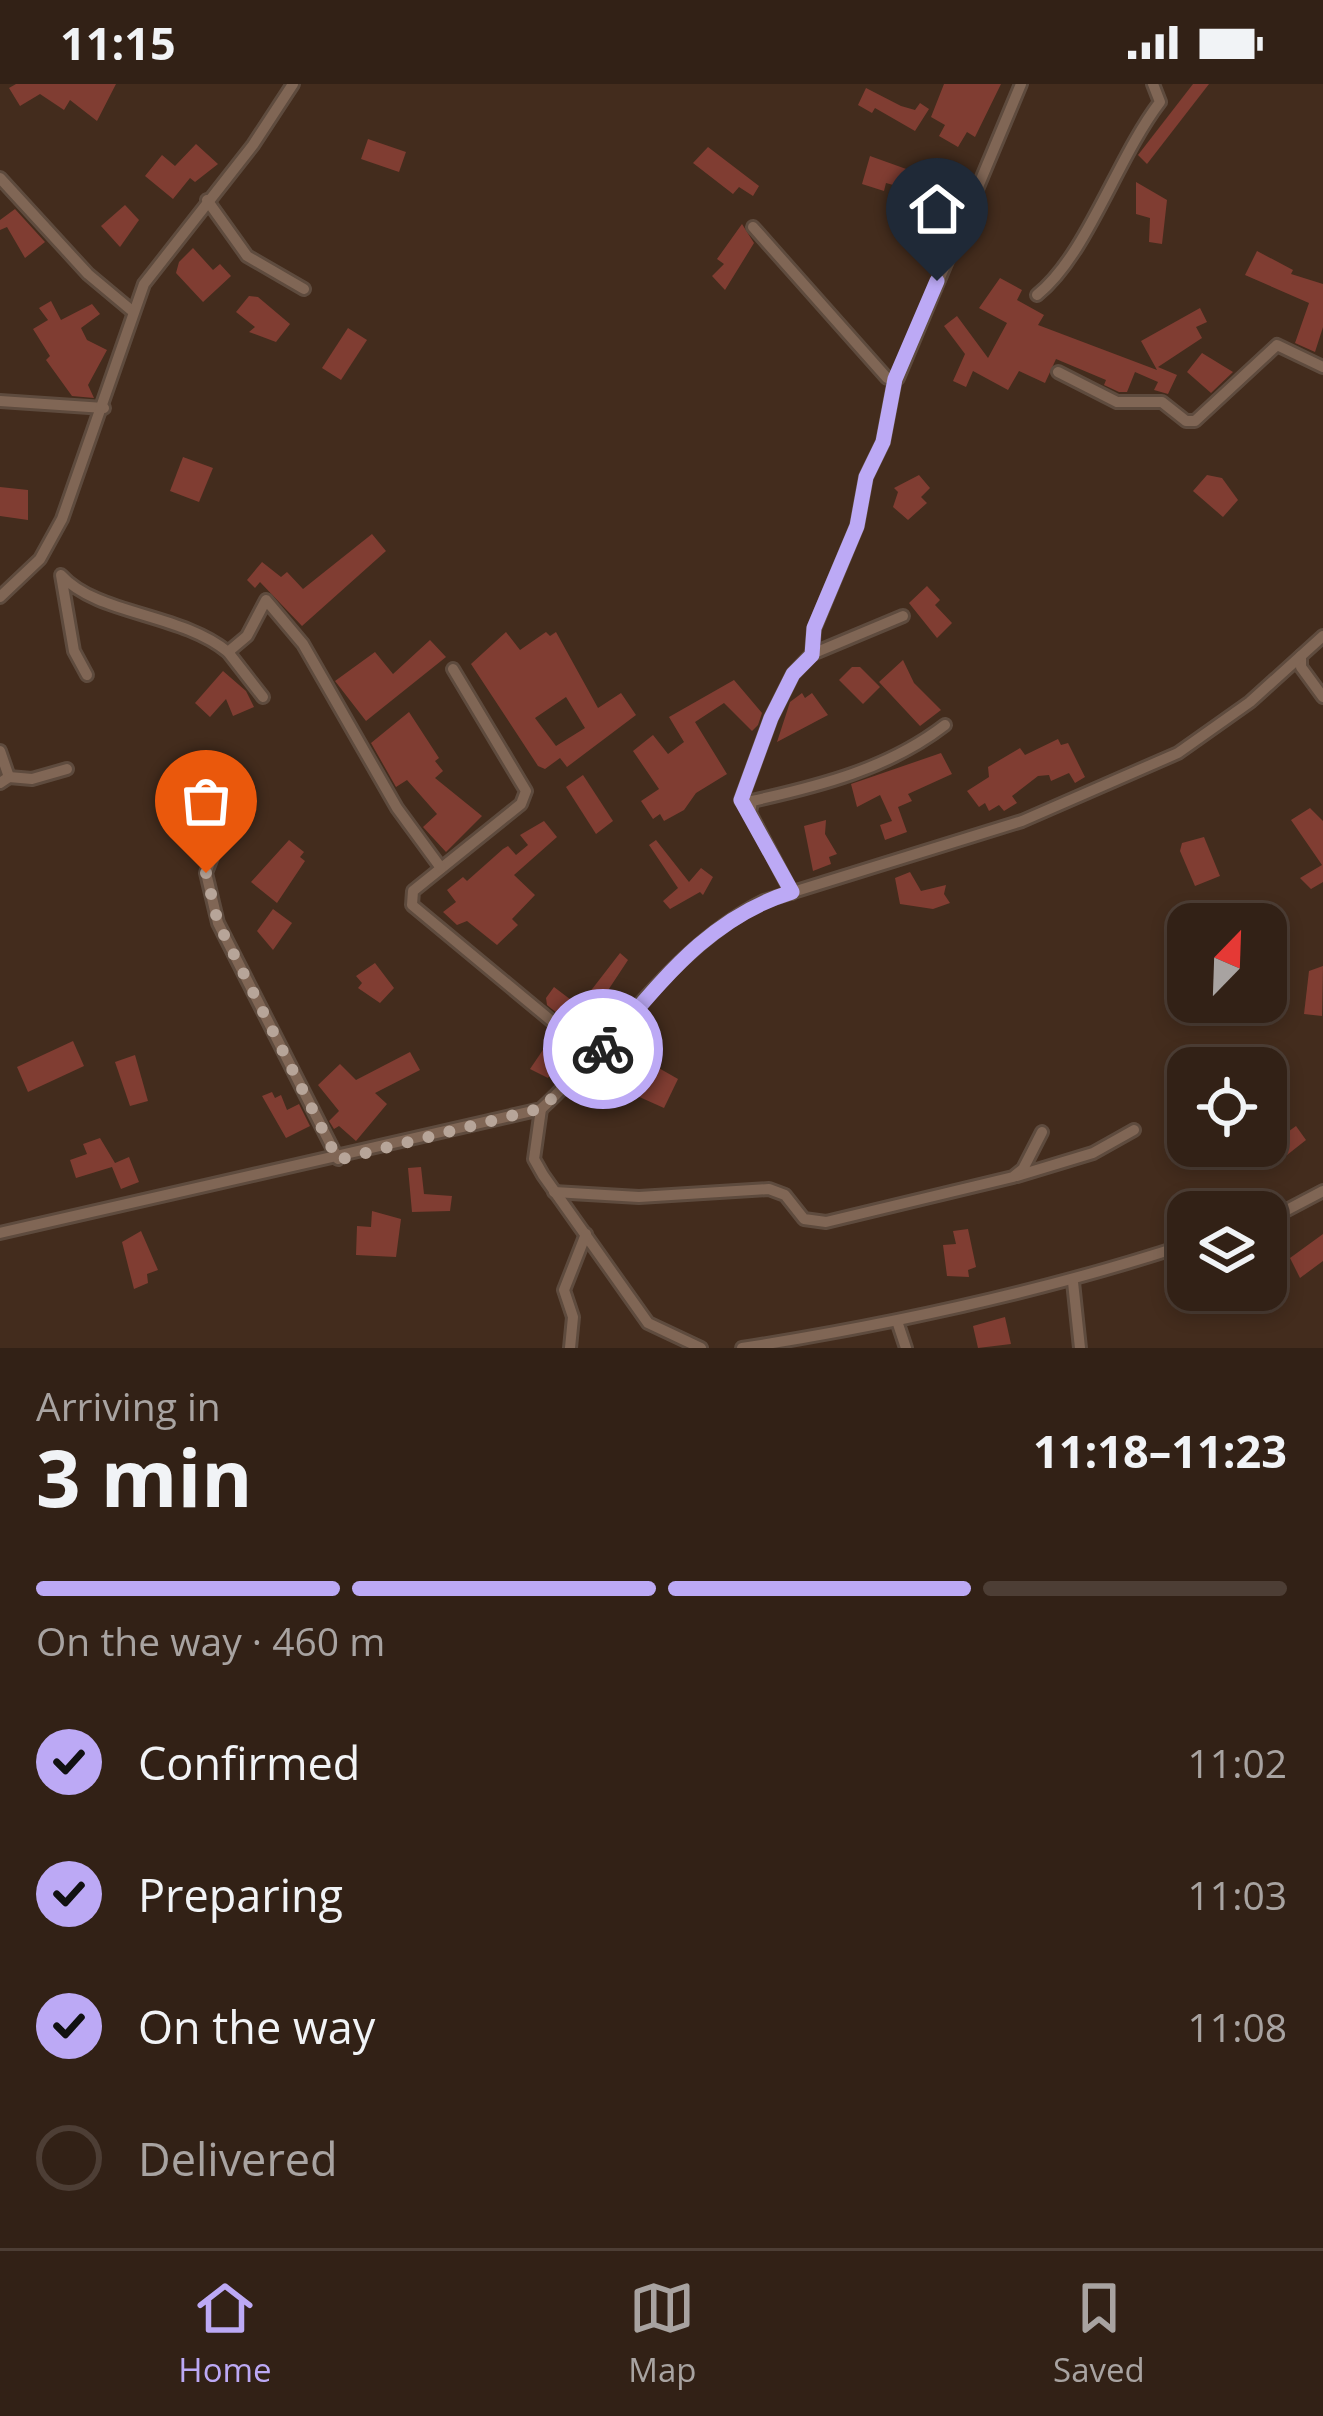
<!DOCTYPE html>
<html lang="en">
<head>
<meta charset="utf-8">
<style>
  body { margin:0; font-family:"Open Sans",sans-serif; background:#3a291f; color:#f1f3f6; height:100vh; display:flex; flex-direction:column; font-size:45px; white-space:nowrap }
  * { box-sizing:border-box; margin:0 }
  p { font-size:39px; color:#a8a3a1 }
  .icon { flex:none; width:66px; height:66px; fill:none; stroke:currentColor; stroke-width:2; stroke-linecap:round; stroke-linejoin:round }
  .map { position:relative; height:1264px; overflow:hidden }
  .details { display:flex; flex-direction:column; background:#322116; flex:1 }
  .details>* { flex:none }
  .needle { width:78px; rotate:23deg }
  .tools { position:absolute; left:1167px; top:819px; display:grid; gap:24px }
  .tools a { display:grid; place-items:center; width:120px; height:120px; border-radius:24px; background:#322116; box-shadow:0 6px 18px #0003,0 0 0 3px #4d3e35; font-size:60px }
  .pin { position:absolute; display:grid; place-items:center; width:102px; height:102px; color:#fff; margin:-123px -51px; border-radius:50% 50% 50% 0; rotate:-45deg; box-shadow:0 0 12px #0007 }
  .pin .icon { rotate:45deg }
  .courier { position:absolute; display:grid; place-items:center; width:120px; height:120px; margin:-60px; border:9px solid #bca9f5; border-radius:50%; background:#fff; color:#222; box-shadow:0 3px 15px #0007 }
  .summary em { font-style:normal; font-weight:700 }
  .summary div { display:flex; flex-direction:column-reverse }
  .summary { display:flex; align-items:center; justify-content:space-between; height:204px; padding:0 36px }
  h1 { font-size:78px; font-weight:700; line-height:90px }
  .bar { display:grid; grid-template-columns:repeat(4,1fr); gap:18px 12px; align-content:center; height:144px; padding:0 36px }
  .bar i { height:15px; border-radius:9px; background:#4d3e35 }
  .bar .active { background:#bca9f5 }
  .bar p { grid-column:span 4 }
  ol { padding:0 36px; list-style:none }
  li { display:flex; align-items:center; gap:36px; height:132px }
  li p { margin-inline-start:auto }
  li .icon { padding:12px; border-radius:50%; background:#bca9f5; color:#111; stroke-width:4 }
  li:last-child { color:#a8a3a1 }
  li i { width:66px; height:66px; border:6px solid #4d3e35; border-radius:50% }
  .status { display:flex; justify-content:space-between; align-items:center; height:84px; padding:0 60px; background:#322116; direction:ltr }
  .status svg { height:33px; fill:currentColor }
  .menu { display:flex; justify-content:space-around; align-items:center; height:168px; border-top:3px solid #4d3e35; background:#322116; font-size:33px; color:#a8a3a1 }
  .menu a { display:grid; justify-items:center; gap:6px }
  .menu .active { color:#bca9f5 }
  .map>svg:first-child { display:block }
  .building { fill:#803d32; fill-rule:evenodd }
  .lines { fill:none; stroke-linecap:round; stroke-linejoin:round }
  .street-casing { stroke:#5e4b3e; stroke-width:16 }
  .street { stroke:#806655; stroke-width:10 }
  .done { stroke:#b7a599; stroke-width:12; stroke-dasharray:0 21.6 }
  .route { stroke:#bca9f5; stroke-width:15 }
</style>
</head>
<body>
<div class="status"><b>11:15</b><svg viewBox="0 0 49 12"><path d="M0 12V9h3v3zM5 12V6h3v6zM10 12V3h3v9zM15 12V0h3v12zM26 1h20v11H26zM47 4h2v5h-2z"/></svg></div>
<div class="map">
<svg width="1323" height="1264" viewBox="0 0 1323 1264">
  <rect width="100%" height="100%" fill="#432c1d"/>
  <!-- building -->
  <g class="building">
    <polygon points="16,0 116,0 97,37 70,16 64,26 40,10 20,22 9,4"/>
    <polygon points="944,0 1001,0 975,53 967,48 958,63 939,52 945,41 931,33"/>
    <polygon points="1193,0 1209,0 1147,80 1138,71"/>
    <polygon points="866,4 901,22 915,26 920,19 929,25 915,47 875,24 872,29 858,21"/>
    <polygon points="368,55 406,68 399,88 361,75"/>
    <polygon points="196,60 218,80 195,98 190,94 173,115 145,92 162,71 175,82"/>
    <polygon points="708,63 759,102 753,112 739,103 733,110 693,79"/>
    <polygon points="870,72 909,86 904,104 886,99 884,107 862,100"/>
    <polygon points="1136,98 1167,116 1162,160 1149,158 1150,134 1136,130"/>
    <polygon points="125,121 139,136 120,163 101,142"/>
    <polygon points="15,125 45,158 25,174 7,143 0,146 0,136"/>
    <polygon points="742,140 754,159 725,206 712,192 724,180 717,175"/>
    <polygon points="193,164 213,186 220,180 231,192 203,218 176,189 179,178"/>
    <polygon points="1257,167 1293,186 1291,190 1323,200 1323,243 1315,268 1295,259 1309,219 1245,191"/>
    <polygon points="1000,194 1022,206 1017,216 1044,231 1038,241 1157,286 1141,257 1200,224 1207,238 1196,243 1202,254 1158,283 1177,291 1168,310 1154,306 1158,298 1135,288 1127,308 1119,308 1104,301 1106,296 1056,275 1045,299 1019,287 1008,306 973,287 966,303 953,297 965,270 944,242 957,232 988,274 1007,239 979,224"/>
    <polygon points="249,212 258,213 290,240 276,258 249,248 255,243 236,228"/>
    <polygon points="51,217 61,236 92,220 100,230 81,244 87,256 107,266 88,301 94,314 72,312 46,276 50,272 33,245 48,236 39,224"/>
    <polygon points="348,244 367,256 341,296 322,284"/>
    <polygon points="1202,269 1233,288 1211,309 1187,288"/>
    <polygon points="183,373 213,384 199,418 170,407"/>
    <polygon points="919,391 930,404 921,413 927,419 908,436 893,423 898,408 894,404"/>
    <polygon points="1207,391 1222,394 1238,416 1223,433 1193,407"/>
    <polygon points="0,403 28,406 28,436 0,432"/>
    <polygon points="372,450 386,467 302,542 260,498 255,504 247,496 262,478 281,493 287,488 303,505"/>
    <polygon points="927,502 940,516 935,521 952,539 937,554 909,519"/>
    <path d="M 506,548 L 520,566 L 546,548 L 550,552 L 556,548 L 598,624 L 621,609 L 636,631 L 567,683 L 560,674 L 545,685 L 538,682 L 471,580 ZM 566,613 L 585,644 L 556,662 L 535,634 Z"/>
    <polygon points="430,556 446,573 366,637 335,597 375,568 393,590"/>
    <polygon points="903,576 914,599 941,626 920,642 879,598"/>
    <polygon points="852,583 860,583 880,603 863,620 839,596"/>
    <polygon points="223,587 246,607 254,623 233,632 226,615 210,633 195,619"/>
    <polygon points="734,596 762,629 758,641 752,647 724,619 695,638 727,690 696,709 684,726 664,737 660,730 653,735 641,717 659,705 633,667 653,651 668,670 684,658 669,633"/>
    <polygon points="802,609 805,614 812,609 828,631 777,658 790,618"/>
    <polygon points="409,628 439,674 435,677 443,687 435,694 482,732 446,768 423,743 437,730 407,696 396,703 371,659"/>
    <polygon points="1058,655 1061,661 1068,659 1085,693 1075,699 1069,689 1051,697 1049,691 1038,692 1012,712 1017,719 1004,727 999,721 989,727 985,719 979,723 967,707 989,693 988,683 1020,664 1025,671"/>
    <polygon points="941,669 952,690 908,710 912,717 898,723 907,748 885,756 880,741 892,737 880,711 857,723 851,700"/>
    <polygon points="583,691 613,737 596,750 566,703"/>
    <polygon points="1310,724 1323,737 1323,798 1311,805 1300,794 1322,781 1291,736"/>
    <polygon points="826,736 825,750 837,770 829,773 831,780 813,787 804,742"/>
    <polygon points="544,737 557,753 514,791 535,811 512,835 518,841 497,861 467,837 457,841 443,828 456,818 447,806 463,793 467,797 503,765 508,762 516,771 528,761 520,751"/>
    <polygon points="1204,753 1220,792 1195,802 1180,767 1182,759"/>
    <polygon points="289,756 304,768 300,773 305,777 277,819 251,798"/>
    <polygon points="656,756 689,798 701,784 713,793 703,811 700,808 670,825 663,817 678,804 649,761"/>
    <polygon points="910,788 921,807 946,801 944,810 950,819 933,825 900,820 895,794"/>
    <polygon points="273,825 292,839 273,866 257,847"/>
    <polygon points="620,869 628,876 591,932 597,937 586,953 547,921 546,914 554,903 579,922"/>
    <polygon points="375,879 394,904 380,919 358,904 362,899 356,892"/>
    <polygon points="1323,882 1322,932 1304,930 1309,887"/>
    <polygon points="553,951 568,963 548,994 530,985"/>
    <polygon points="73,957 84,982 28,1008 17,983"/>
    <polygon points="410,968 420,986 375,1009 387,1020 356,1057 339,1042 334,1045 329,1037 339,1027 318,1001 340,980 356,996"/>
    <polygon points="135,971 148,1017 130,1022 115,978"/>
    <polygon points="643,975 678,995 664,1024 626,1007"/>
    <polygon points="1266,1006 1285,1050 1296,1042 1306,1056 1287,1071 1266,1043"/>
    <polygon points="272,1008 275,1014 281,1011 287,1026 299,1020 310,1042 286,1054 262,1012"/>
    <polygon points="100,1054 115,1079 129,1073 139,1098 121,1105 112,1083 76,1094 70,1076 87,1070 83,1060"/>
    <polygon points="421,1083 424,1110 452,1112 450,1127 412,1128 408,1084"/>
    <polygon points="372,1127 401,1135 396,1173 356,1171 357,1142 371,1143"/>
    <polygon points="968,1145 976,1183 968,1186 969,1193 947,1192 943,1161 956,1160 953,1147"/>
    <polygon points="141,1147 158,1186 147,1190 148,1199 134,1205 122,1158"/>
    <polygon points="1323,1150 1323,1177 1300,1194 1290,1174"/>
    <polygon points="1005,1233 1011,1260 978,1264 973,1242"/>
  </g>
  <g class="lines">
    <!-- street casing -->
    <g class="street-casing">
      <g id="street">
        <polyline points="0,94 88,190 131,226"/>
        <polyline points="207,116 247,172 304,205"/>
        <polyline points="753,143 887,294 898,294 1021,0"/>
        <path d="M 1037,211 C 1087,171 1117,74 1160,18 L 1153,0"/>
        <polyline points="1058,288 1117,318 1162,318 1186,337 1195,337 1277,261 1323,283"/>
        <polyline points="0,317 104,324"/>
        <polyline points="0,513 40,475 62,435 144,200 253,61 293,0"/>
        <polyline points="812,570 903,532"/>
        <polyline points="1301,572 1301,583 1323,613"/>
        <polyline points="453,585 526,707 521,720 413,807 412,821 595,973"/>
        <path d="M 87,591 L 74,567 L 61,491 C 97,531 181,529 228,568"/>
        <polyline points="263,613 228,568 247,552 266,516 303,560 397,724 441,784"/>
        <polyline points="0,667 9,693 0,699"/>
        <polyline points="9,693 32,695 67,685"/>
        <polyline points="750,726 741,716 771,634 793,590 812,570 814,545 857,442 866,393 883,358 895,295"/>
        <polyline points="218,757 206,789 218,839 338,1075"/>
        <path d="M 792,809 L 750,729 L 752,717 C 819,702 888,685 945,641"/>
        <polyline points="541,1025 534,1075 543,1091 648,1239 701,1264"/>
        <polyline points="1017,1092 1093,1069 1134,1046"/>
        <polyline points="554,1108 639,1113 769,1105 785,1111 804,1135 826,1138 1013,1093 1023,1085 1042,1048"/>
        <polyline points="1266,1137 1323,1107"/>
        <path d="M 0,1149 L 541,1025 C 617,956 672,863 764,817 L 1022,737 L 1178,669 L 1250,618 L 1323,552"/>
        <polyline points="1073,1198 1080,1264"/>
        <polyline points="897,1237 906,1264"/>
        <polyline points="570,1264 573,1233 564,1206 586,1150"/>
        <path d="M 742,1264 C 894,1240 1042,1208 1188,1160"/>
      </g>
    </g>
    <!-- street -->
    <use href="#street" class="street"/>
  </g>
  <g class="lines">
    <!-- done -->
    <polyline class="done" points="206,789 218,839 338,1076 542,1024 603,965"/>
    <!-- route -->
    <path class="route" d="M 603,965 C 660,900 707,834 792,808 L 741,716 L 771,634 L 793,590 L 812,571 L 814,544 L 857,442 L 866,393 L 883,358 L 895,295 L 937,197"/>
  </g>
</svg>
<div class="tools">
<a><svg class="needle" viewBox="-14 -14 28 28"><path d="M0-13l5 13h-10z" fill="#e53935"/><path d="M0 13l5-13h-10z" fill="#a8a3a1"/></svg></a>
<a><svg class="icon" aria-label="locate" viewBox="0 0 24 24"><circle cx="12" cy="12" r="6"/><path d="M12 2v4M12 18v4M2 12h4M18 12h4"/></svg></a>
<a><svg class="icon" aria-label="layers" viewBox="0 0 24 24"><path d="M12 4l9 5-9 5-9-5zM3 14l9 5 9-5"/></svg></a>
</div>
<div class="pin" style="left:206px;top:789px;background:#ea580c"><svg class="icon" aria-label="bag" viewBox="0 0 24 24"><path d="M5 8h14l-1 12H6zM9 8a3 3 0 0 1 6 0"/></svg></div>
<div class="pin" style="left:937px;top:197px;background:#1f2937"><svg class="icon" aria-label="home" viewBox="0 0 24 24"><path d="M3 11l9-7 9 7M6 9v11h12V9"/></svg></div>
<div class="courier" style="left:603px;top:965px"><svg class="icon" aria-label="bike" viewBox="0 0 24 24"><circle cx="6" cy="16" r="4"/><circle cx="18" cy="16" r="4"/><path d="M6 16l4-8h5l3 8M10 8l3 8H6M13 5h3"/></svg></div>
</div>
<section class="details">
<div class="summary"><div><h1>3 min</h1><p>Arriving in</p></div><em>11:18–11:23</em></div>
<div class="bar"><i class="active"></i><i class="active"></i><i class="active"></i><i></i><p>On the way · 460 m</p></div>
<ol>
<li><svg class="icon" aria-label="check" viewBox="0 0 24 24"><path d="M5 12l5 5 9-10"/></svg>Confirmed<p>11:02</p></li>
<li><svg class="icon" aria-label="check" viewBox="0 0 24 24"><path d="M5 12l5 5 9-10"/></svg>Preparing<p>11:03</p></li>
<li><svg class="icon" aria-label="check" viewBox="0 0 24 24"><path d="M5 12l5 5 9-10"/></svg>On the way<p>11:08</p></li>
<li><i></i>Delivered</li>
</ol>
</section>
<nav class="menu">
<a class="active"><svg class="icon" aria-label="home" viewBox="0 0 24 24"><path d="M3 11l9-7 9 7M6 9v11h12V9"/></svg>Home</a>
<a><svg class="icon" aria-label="map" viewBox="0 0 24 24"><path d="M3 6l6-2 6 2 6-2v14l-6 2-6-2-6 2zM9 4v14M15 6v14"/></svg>Map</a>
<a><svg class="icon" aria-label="saved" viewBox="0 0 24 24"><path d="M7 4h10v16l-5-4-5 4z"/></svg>Saved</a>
</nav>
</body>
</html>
